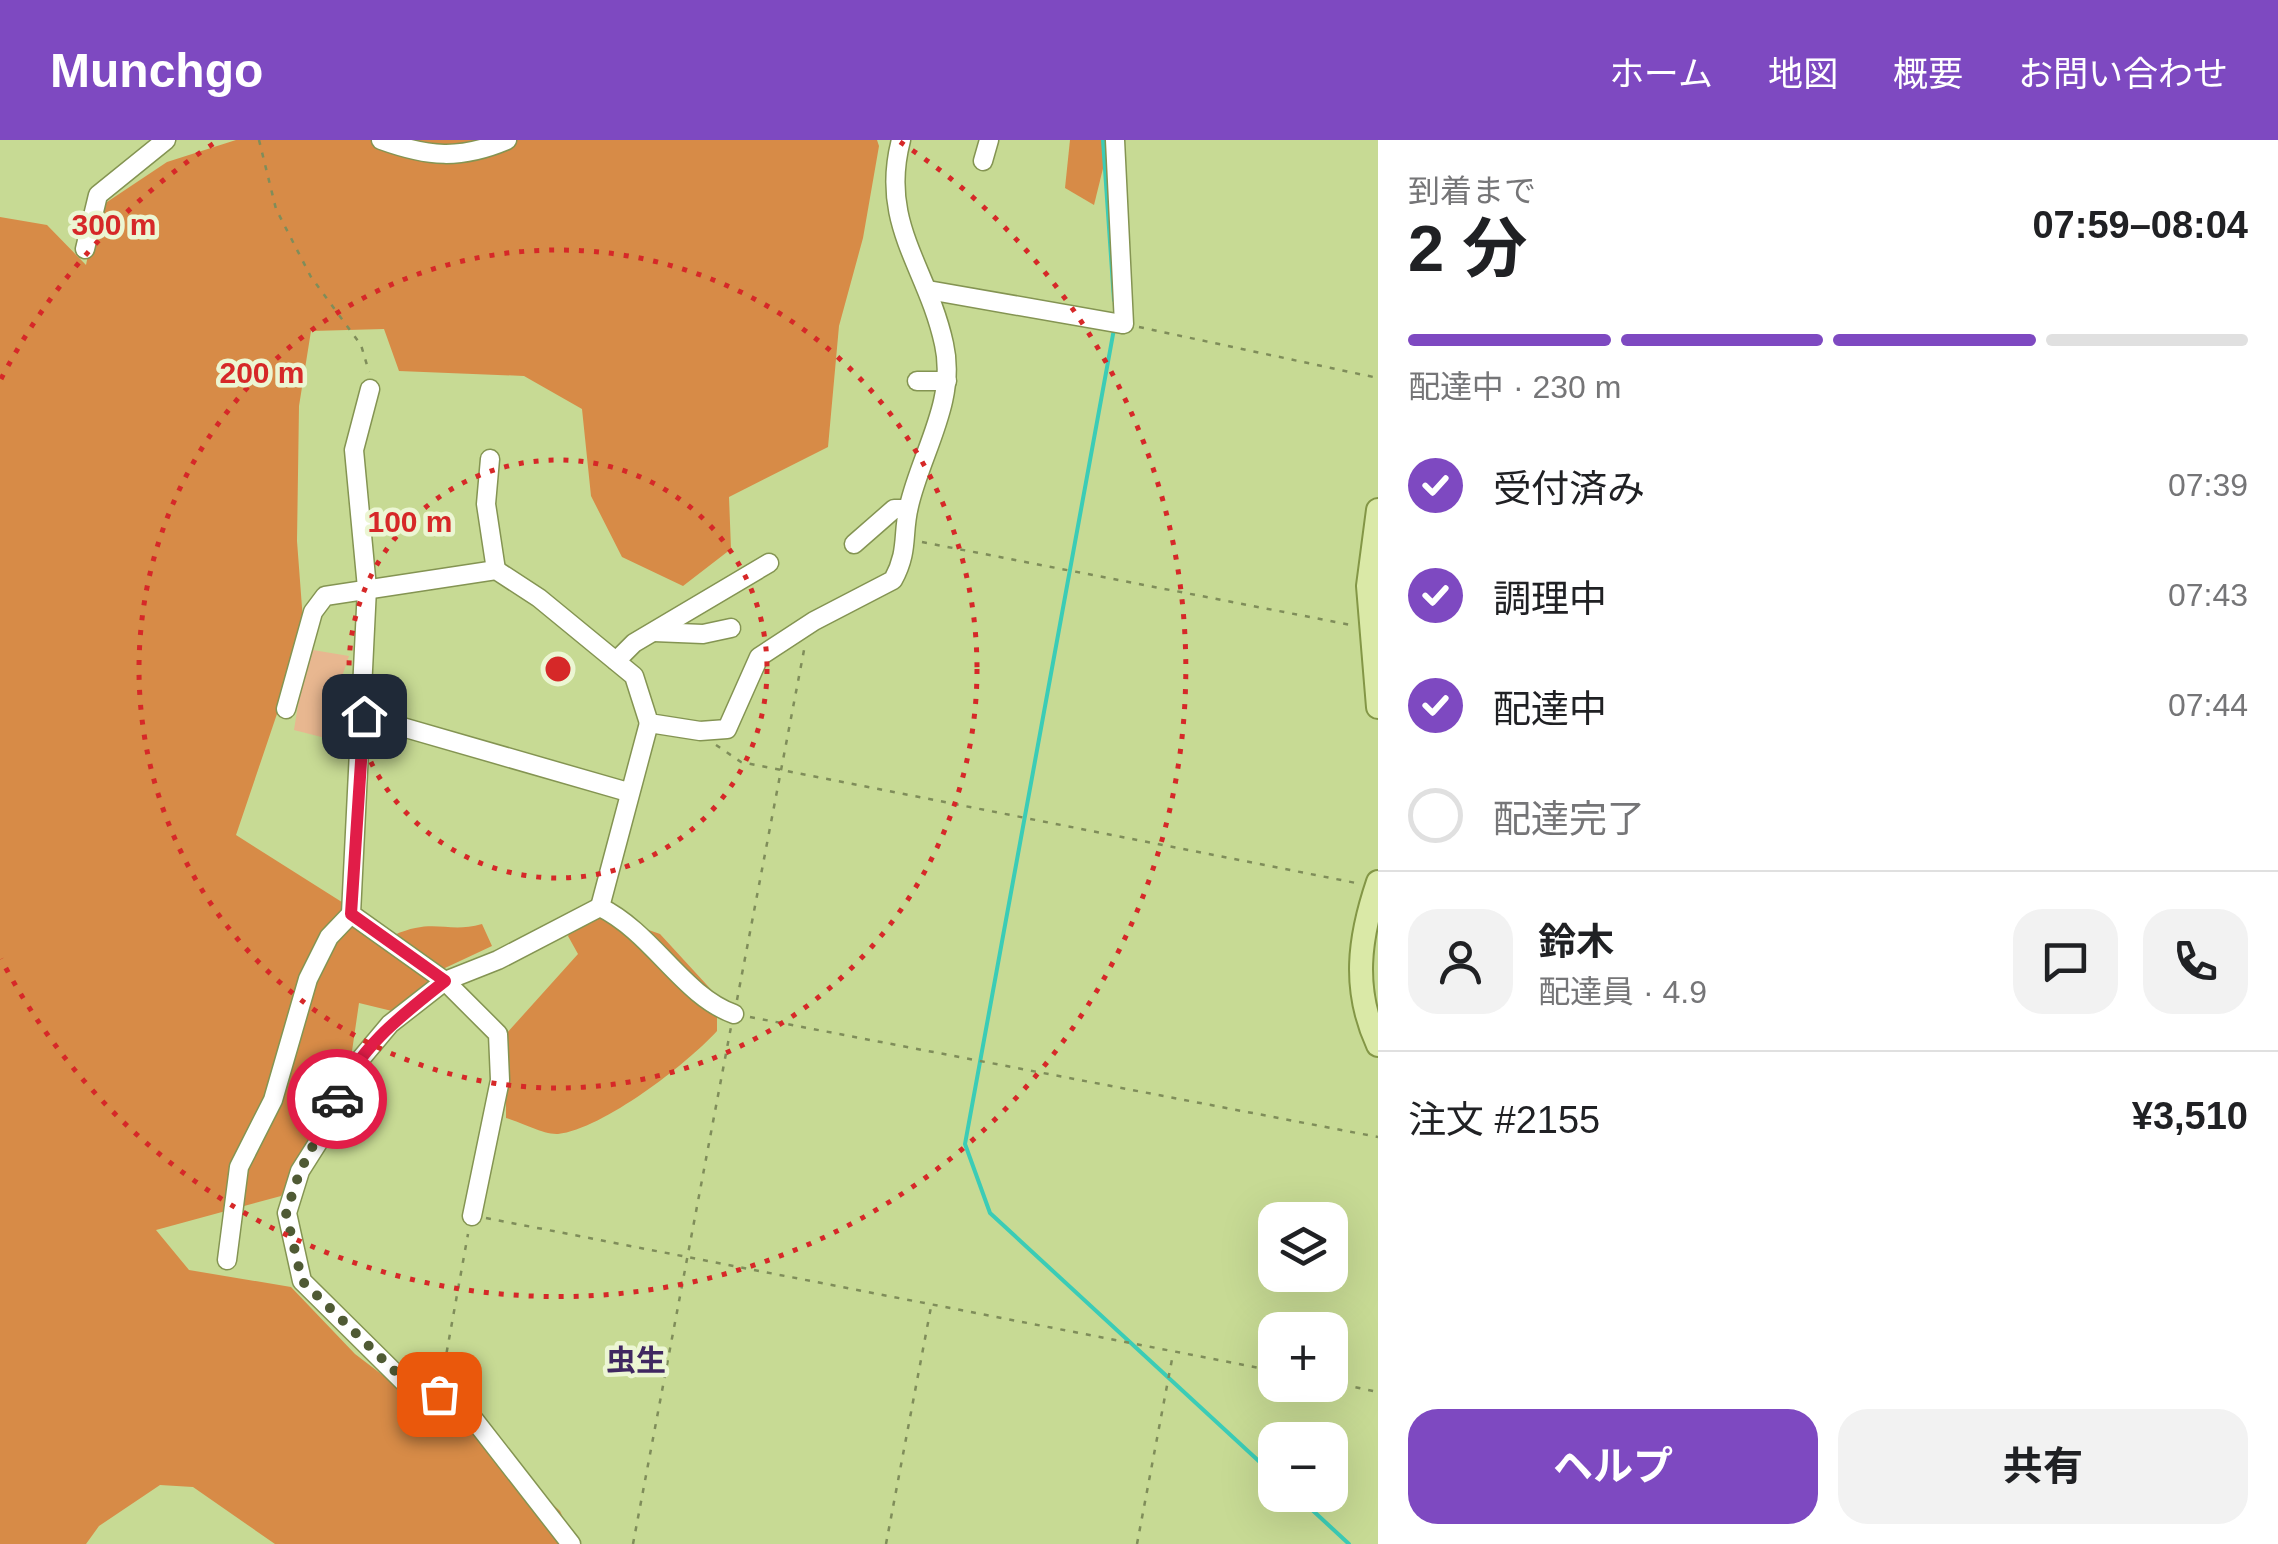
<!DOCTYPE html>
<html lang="ja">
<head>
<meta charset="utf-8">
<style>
  body { margin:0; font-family:Arial,"Noto Sans JP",sans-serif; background:#f2f2f2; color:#202124; height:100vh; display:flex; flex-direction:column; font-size:38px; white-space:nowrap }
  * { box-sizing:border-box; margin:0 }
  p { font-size:32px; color:#757577 }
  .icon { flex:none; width:55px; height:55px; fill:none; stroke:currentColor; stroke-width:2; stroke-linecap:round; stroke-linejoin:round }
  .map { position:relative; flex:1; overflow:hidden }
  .sheet { display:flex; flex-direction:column; background:#fff; width:900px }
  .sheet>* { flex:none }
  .fabs { position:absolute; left:1258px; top:1062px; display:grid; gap:20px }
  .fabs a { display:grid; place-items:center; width:90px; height:90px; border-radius:20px; background:#fff; box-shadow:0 10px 40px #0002; font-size:50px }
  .pin { position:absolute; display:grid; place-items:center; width:85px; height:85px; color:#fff; margin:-42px; border-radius:20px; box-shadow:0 5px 15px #0006 }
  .courier { position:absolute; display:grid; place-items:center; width:100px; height:100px; margin:-50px; border:8px solid #e11d48; border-radius:50%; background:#fff; color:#222; box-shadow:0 2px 12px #0007 }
  .summary em { font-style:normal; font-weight:700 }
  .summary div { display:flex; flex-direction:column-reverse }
  .summary { display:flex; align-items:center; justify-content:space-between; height:170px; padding:0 30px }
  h1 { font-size:65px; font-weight:700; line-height:75px }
  .bar { display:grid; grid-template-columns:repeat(4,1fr); gap:15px 10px; align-content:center; height:120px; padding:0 30px }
  .bar i { height:12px; border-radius:8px; background:#e0e0e0 }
  .bar .active { background:#7e49c1 }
  .bar p { grid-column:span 4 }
  .line { display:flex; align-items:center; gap:25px; padding:0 30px; border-top:2px solid #e0e0e0 }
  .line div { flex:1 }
  .round { display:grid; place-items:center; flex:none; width:105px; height:105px; border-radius:30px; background:#f2f2f2 }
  ol { padding:0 30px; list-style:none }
  li { display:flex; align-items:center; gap:30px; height:110px }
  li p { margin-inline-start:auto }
  li .icon { padding:10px; border-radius:50%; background:#7e49c1; color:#fff; stroke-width:4 }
  li:last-child { color:#757577 }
  li i { width:55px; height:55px; border:5px solid #e0e0e0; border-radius:50% }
  .button { display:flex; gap:20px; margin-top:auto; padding:20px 30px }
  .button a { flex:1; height:115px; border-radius:30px; background:#7e49c1; color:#fff; font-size:40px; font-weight:700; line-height:115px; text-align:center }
  .button a+a { background:#f2f2f2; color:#202124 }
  header { display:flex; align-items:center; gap:60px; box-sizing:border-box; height:140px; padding:0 50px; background:#7e49c1; color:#fff }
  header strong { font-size:48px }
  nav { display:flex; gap:55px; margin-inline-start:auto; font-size:35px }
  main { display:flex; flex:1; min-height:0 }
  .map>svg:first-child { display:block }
  .green { fill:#e8b790 }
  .forest { fill:#d78b47 }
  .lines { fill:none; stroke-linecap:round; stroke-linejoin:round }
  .stream { stroke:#3bccb6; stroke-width:4 }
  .minor-casing { stroke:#849452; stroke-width:21 }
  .major-casing { stroke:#839646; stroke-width:26 }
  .path { stroke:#7f8d5a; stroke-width:2.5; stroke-dasharray:5 8; stroke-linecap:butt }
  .minor { stroke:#fff; stroke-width:18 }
  .major { stroke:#dae9a7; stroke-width:22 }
  .done { stroke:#4f5a34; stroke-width:10; stroke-dasharray:0 18 }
  .route { stroke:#e11d48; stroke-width:12 }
  .ring { fill:none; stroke:#d62828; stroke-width:5; stroke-dasharray:5 10 }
  .labels { text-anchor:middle; stroke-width:9; stroke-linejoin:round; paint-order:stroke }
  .quarter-label { font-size:30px; font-weight:bold; fill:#402761; stroke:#ecf6d3 }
  .centre { fill:#d62828; stroke:#ecf6d3; stroke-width:5 }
  .ring-label { font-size:30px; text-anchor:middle; font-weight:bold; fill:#d62828; stroke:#ecf6d3; stroke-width:9; stroke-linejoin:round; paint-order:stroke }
</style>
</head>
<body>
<header>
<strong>Munchgo</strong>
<nav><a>ホーム</a><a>地図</a><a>概要</a><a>お問い合わせ</a></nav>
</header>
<main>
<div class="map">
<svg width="1378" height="1404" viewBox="0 0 1378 1404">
  <rect width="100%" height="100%" fill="#c7da94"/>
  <!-- green -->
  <polygon class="green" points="307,509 349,516 335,557 333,600 294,590"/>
  <!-- forest -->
  <g class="forest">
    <path d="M 236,0 L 877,0 L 879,6 L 863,98 L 839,186 L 828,307 L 729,357 L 731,409 L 683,446 L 622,417 L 591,356 L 582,269 L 524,236 L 399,231 L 384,189 L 311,191 L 299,266 L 297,401 L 304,494 L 236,695 L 394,795 C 435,777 446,794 482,784 L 492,806 L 445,828 L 392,871 L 359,863 L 351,918 L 281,1056 L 156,1090 L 189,1130 L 291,1147 L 355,1214 L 397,1246 L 460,1279 L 560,1371 L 575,1404 L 275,1404 L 193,1347 L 160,1345 L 99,1386 L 86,1404 L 0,1404 L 0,77 L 47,85 L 86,125 L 98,68 L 167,22 Z"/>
    <polygon points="1070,0 1110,0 1094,65 1065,48"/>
    <path d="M 584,767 L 660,794 L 717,856 L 717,891 C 687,924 603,989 558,994 C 544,995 520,982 506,978 L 506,894 L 578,814 L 568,796 Z"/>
  </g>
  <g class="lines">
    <!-- stream -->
    <g class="stream">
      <polyline points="1103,0 1114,160"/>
      <polyline points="1114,189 965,1004 990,1073 1275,1336"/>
      <polyline points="1296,1355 1349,1404"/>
    </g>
    <!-- minor casing -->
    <g class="minor-casing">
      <g id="minor">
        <path d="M 381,0 C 428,17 460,20 507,0"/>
        <polyline points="1115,0 1124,184"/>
        <polyline points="983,21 989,0"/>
        <polyline points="85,109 98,55 166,0"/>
        <polyline points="928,150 1122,184"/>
        <polyline points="917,241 947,241"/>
        <polyline points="370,249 354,310 367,448 351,774 445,841 498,894 500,940 472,1076"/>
        <polyline points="490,319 486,364 496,430"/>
        <polyline points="854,404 894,369 908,369"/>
        <polyline points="654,492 703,494 731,488"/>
        <polyline points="616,521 634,503 769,423"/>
        <path d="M 286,569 L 313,472 L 325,456 L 496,430 L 539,458 L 634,536 L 649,583 L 700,591 L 727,589 L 759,517 L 814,481 L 893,440 C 909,411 902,394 909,366 C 921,313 957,261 944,204 C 927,126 879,84 901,0"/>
        <polyline points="364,576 628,652"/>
        <polyline points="600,767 649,583"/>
        <polyline points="227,1120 239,1027 273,960 308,839 329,797 351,774"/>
        <path d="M 571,1404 L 465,1268 L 403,1241 L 302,1141 L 287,1073 L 300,1031 L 319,1001 L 348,934 L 390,884 L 445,841 L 498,820 L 600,767 C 653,793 683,856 734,874"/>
      </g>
    </g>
    <!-- major casing -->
    <g class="major-casing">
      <g id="major">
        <polyline points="1378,370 1368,446 1378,567"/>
        <path d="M 1378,742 C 1359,798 1352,849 1378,905"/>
      </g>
    </g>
    <!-- path -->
    <g class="path">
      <polyline points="259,0 276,69 311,137 361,205 369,232"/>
      <polyline points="1139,187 1378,238"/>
      <polyline points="922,402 1351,485"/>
      <polyline points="716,605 741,622 1356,743"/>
      <polyline points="737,860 805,505"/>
      <polyline points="750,877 1378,997"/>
      <polyline points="486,1078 1275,1231"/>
      <polyline points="442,1238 468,1094"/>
      <polyline points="1330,1242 1378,1252"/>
      <polyline points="633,1404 731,887"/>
      <polyline points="886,1404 931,1167"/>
      <polyline points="1137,1404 1173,1214"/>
    </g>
    <!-- minor -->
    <use href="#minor" class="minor"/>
    <!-- major -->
    <use href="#major" class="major"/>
  </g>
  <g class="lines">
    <!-- done -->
    <polyline class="done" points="337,959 300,1031 286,1073 302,1141 404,1240 439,1254"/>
    <!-- route -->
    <path class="route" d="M 337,959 C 359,907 402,875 445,841 L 351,774 L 364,576"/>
  </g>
  <!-- distance rings -->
  <g class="ring">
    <circle cx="558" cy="529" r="209"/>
    <circle cx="558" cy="529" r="419"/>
    <path d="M1 239A628 628 0 0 1 216 2M900 2A628 628 0 1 1 1 819"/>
  </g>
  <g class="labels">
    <!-- quarter labels -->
    <g class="quarter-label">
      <text x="636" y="1231">虫生</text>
    </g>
  </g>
  <circle cx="558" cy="529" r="15" class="centre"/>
  <g class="ring-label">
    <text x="114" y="95">300 m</text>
    <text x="262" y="243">200 m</text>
    <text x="410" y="392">100 m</text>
  </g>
</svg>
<div class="fabs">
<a><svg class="icon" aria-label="layers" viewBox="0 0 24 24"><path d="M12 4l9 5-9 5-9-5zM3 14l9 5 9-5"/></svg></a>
<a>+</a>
<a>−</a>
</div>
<div class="pin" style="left:439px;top:1254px;background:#ea580c"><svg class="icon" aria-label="bag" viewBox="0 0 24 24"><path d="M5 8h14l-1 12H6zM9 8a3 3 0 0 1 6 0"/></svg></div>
<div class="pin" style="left:364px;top:576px;background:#1f2937"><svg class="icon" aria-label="home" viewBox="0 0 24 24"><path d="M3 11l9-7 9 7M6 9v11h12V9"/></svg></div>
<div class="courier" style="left:337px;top:959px"><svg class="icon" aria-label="car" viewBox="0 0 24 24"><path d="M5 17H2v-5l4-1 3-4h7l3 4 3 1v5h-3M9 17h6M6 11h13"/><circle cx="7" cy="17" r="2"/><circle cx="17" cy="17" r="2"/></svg></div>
</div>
<section class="sheet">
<div class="summary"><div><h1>2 分</h1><p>到着まで</p></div><em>07:59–08:04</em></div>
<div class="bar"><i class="active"></i><i class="active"></i><i class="active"></i><i></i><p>配達中 · 230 m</p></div>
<ol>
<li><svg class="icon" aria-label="check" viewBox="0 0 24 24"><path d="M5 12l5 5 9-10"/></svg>受付済み<p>07:39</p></li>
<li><svg class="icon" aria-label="check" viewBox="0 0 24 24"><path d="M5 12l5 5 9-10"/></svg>調理中<p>07:43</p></li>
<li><svg class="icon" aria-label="check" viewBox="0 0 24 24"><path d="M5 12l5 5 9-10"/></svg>配達中<p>07:44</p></li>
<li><i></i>配達完了</li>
</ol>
<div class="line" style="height:180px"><a class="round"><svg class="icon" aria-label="person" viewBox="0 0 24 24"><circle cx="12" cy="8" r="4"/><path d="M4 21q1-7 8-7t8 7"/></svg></a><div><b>鈴木</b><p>配達員 · 4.9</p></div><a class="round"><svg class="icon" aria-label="chat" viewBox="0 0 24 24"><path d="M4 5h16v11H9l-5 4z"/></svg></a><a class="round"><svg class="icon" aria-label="phone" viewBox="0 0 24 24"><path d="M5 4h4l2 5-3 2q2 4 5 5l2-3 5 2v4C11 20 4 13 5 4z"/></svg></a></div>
<div class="line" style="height:130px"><div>注文 #2155</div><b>¥3,510</b></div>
<div class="button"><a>ヘルプ</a><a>共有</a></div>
</section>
</main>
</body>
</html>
